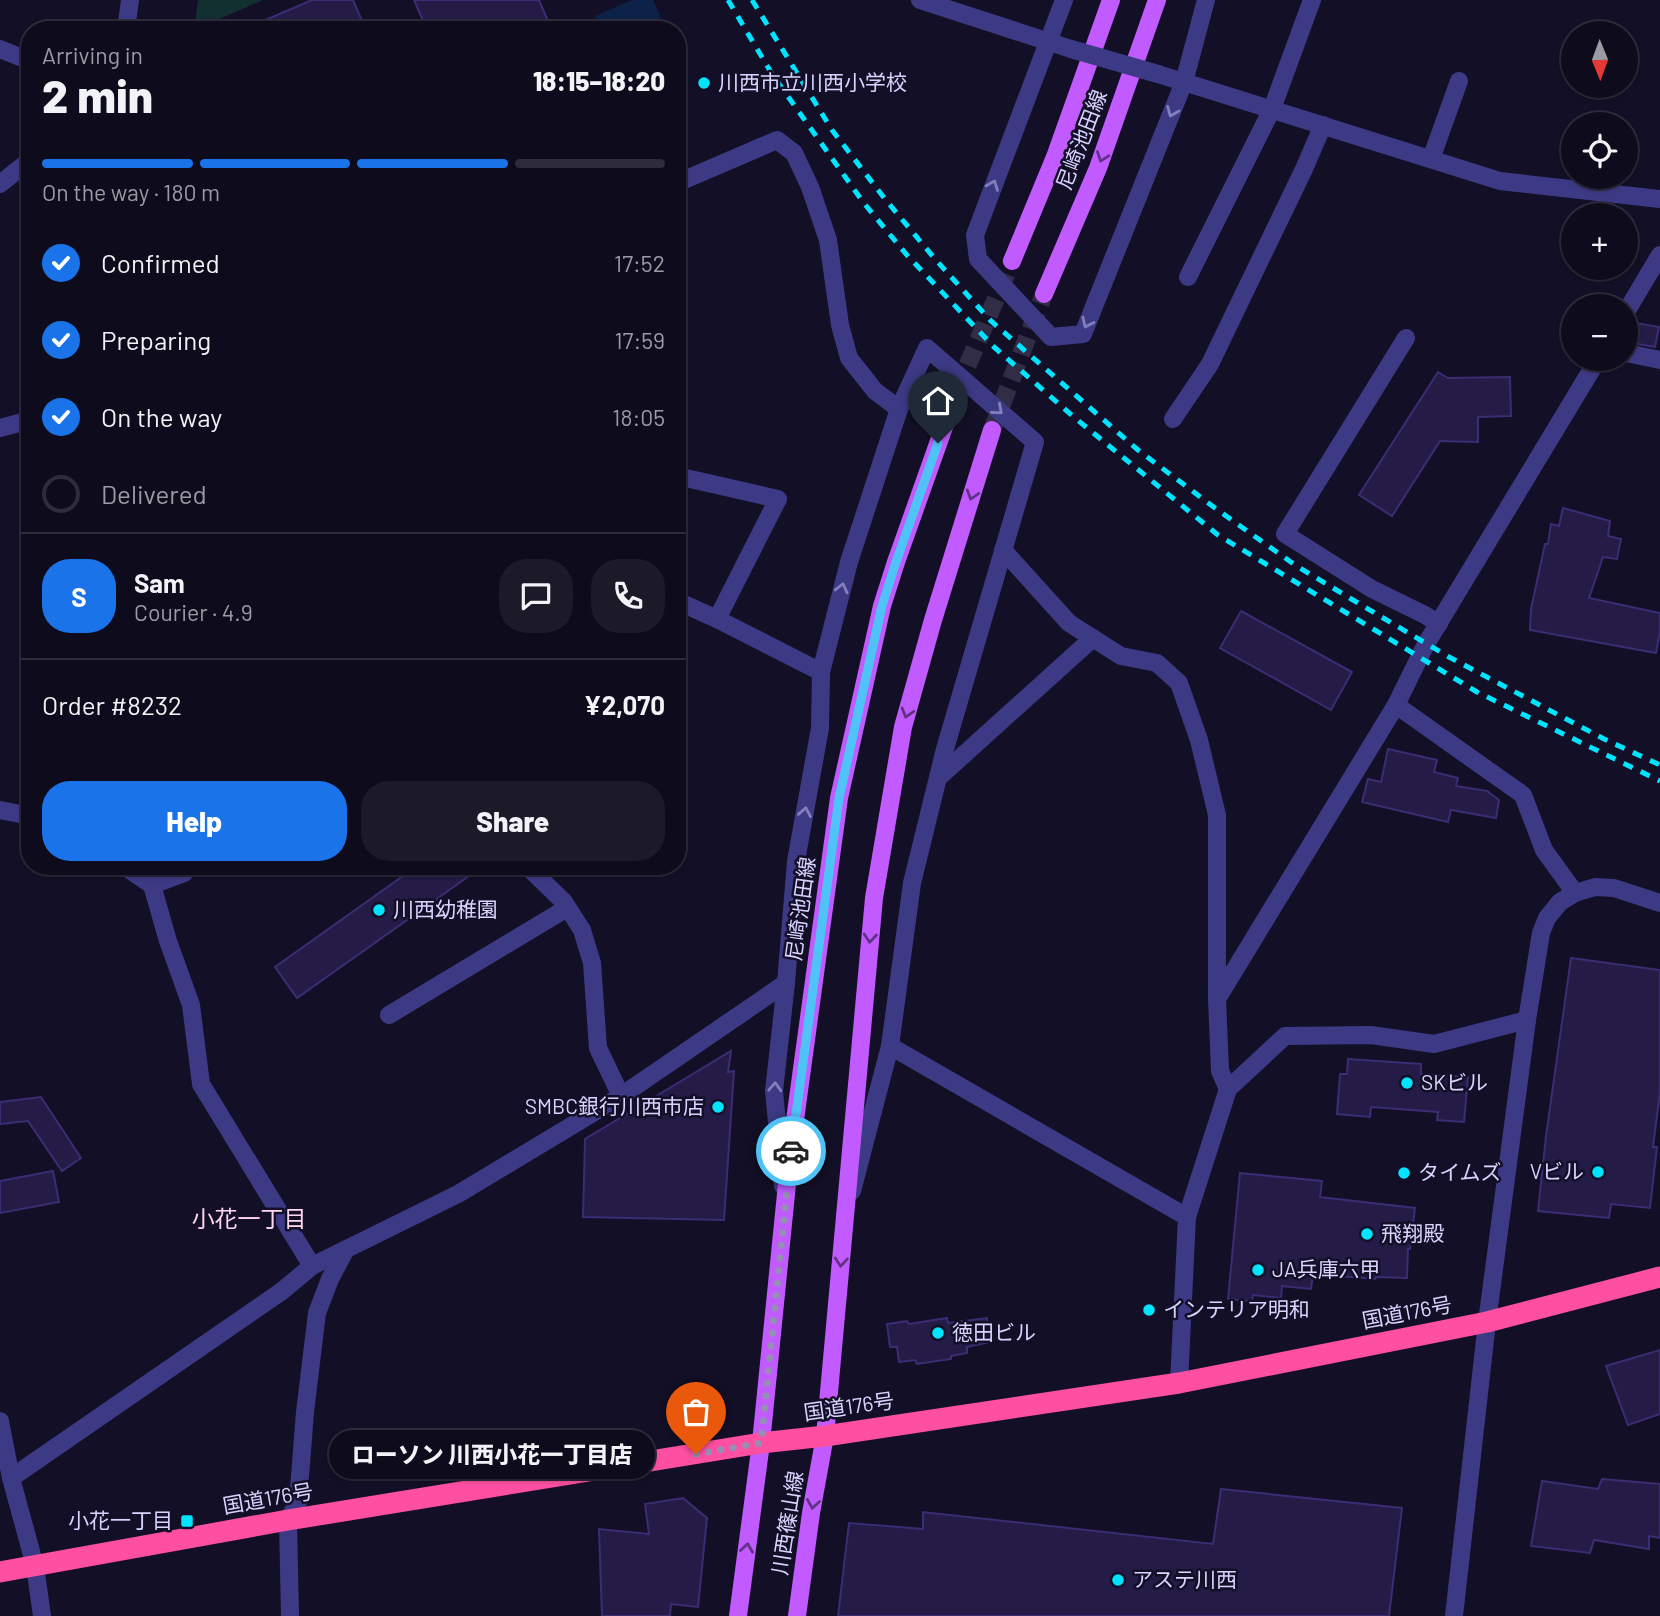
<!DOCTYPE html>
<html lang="en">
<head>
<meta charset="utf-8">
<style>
  body { margin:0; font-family:Barlow,"Noto Sans JP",sans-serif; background:#1c1929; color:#f1f3f6; height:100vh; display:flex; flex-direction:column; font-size:26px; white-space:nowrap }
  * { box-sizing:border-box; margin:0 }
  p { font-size:23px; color:#9b9ba3 }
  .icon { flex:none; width:38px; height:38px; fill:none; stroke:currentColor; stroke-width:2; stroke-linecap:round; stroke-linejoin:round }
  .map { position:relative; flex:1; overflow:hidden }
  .side { position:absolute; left:21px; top:21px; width:665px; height:854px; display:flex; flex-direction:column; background:#0e0b1c; border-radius:28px; box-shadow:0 2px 5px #0004,0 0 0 2px #2e2b3b }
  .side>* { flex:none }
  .needle { width:46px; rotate:179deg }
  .fabs { position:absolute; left:1561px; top:21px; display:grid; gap:14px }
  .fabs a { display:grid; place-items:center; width:77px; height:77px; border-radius:50%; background:#0e0b1c; box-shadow:0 2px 5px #0004,0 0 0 2px #2e2b3b; font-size:35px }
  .pin { position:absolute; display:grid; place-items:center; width:60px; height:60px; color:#fff; margin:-72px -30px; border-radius:50% 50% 50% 0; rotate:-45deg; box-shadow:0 0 7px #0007 }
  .pin .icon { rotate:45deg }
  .courier { position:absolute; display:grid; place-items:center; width:70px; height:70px; margin:-35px; border:5px solid #4fc3f7; border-radius:50%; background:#fff; color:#222; box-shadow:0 2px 9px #0007 }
  .bubble { position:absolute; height:49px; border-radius:24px; background:#0e0b1c; box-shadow:0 2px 5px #0004,0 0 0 2px #2e2b3b; font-size:23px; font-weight:800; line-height:49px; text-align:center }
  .summary em { font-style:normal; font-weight:800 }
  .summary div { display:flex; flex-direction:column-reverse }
  .summary { display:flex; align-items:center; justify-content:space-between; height:119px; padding:0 21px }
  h1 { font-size:46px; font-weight:800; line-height:52px }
  .bar { display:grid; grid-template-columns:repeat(4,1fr); gap:10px 7px; align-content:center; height:84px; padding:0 21px }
  .bar i { height:9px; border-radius:5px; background:#2e2b3b }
  .bar .current { background:#1a73e8 }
  .bar p { grid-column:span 4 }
  .line { display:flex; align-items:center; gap:18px; padding:0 21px; border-top:2px solid #2e2b3b }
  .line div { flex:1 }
  .round { display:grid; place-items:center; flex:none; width:74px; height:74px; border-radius:28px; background:#1c1929 }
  ol { padding:0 21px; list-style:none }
  li { display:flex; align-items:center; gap:21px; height:77px }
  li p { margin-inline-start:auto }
  li .icon { padding:7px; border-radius:50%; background:#1a73e8; color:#fff; stroke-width:4 }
  li:last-child { color:#9b9ba3 }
  li i { width:38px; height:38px; border:4px solid #2e2b3b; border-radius:50% }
  .primary-button { display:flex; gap:14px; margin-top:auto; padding:14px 21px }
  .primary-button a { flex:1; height:80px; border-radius:28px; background:#1a73e8; color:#fff; font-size:28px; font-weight:800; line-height:80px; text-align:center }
  .primary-button a+a { background:#1c1929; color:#f1f3f6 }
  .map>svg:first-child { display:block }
  .green { fill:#12302f }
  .water { fill:#0c2248 }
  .building { fill:#241b47; stroke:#3b2d73; stroke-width:2 }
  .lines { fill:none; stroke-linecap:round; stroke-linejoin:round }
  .major-tunnel { stroke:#312d47; stroke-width:18; stroke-dasharray:18 9; stroke-linecap:butt }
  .minor { stroke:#3d3a85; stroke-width:18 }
  .major { stroke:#c25bff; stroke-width:18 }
  .highway { stroke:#ff4fa3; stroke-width:21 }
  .rail { stroke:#00e5ff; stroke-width:5; stroke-dasharray:10 9; stroke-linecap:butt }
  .minor-bridge { stroke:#3d3a85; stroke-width:18 }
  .oneway { stroke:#837fbc }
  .oneway2 { stroke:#623188 }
  .done { stroke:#948fb3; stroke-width:7; stroke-dasharray:0 12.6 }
  .route { stroke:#4fc3f7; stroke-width:9 }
  .poi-dot { fill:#00e5ff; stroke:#130f26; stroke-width:2.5 }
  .labels { text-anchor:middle; stroke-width:5; stroke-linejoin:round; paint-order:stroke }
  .poi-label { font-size:21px; fill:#d9d4ff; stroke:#130f26; text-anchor:start }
  .street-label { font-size:21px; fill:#d9d4ff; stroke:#130f26 }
  .neighbourhood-label { font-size:23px; fill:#ffd6f0; stroke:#130f26 }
</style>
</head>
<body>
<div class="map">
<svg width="1660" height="1616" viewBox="0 0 1660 1616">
  <rect width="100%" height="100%" fill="#130f26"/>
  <!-- green -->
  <polygon class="green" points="198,0 263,0 194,30"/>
  <!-- water -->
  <polygon class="water" points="632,0 653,0 666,30 601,30 595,16"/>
  <!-- building -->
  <g class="building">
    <polygon points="312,0 353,0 366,30 242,30"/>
    <polygon points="414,0 539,0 552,30 427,30"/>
    <polygon points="1630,322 1659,327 1655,347 1626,342 1626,323"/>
    <polygon points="1438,372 1448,378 1510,377 1511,416 1478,417 1478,442 1440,441 1392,516 1359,495"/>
    <polygon points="1563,508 1610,521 1608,536 1621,539 1617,559 1603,557 1589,598 1660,613 1660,631 1656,653 1530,630 1531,609 1545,544 1548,544 1551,524 1559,526"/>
    <polygon points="1241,611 1352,672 1331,710 1220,648"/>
    <polygon points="1388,749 1437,760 1434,772 1458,778 1456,786 1487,791 1499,800 1496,818 1451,810 1448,822 1362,802 1368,779 1381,782"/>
    <polygon points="417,866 483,866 297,998 275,967"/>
    <polygon points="1571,958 1660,970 1660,1092 1653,1147 1657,1147 1650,1208 1611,1204 1609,1218 1538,1211 1546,1136"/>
    <polygon points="731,1051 728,1072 734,1071 724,1220 583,1217 585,1139"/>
    <polygon points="1348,1059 1421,1064 1421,1074 1468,1077 1464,1122 1437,1120 1438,1112 1371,1107 1370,1117 1337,1114 1340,1074 1347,1074"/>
    <polygon points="41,1097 81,1158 62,1171 28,1121 0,1124 0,1102"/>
    <polygon points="53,1171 59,1202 0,1213 0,1181"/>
    <polygon points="1240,1173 1322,1181 1320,1197 1415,1208 1410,1249 1408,1249 1407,1278 1376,1277 1375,1279 1313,1274 1311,1289 1282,1286 1281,1298 1253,1295 1252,1301 1228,1299"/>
    <polygon points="947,1318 948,1323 987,1318 990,1342 967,1347 967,1353 951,1356 951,1359 917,1364 915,1360 899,1362 897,1347 890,1347 887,1324 907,1321 909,1324"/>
    <polygon points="1660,1350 1660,1414 1628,1425 1606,1366"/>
    <polygon points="1602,1479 1660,1484 1660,1538 1649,1536 1649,1549 1594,1540 1590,1553 1531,1546 1542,1481 1598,1489"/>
    <polygon points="1221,1489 1402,1508 1389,1616 838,1616 849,1523 923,1529 923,1512 1213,1544"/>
    <polygon points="683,1498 707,1518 698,1607 671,1604 670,1616 602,1616 599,1529 649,1534 645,1504"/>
  </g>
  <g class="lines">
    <!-- major-tunnel -->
    <g class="major-tunnel">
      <polyline points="957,390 1012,261"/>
      <polyline points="992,430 1044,294"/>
    </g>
    <!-- minor -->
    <g class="minor">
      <polyline points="920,0 1071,49"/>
      <polyline points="1064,0 975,235 978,259 1051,337 1083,334 1184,82 1206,0"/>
      <polyline points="126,30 130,0"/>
      <polyline points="0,49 30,61"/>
      <polyline points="1158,74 1500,181 1660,199"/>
      <polyline points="1431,159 1459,81"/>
      <polyline points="677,183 777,140 794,153 810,187 828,240 840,325 849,358 875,391 899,409"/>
      <polyline points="0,184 30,160"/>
      <polyline points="1188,277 1272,109 1312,0"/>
      <polyline points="1626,312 1660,255"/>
      <polyline points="1406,338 1285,534 1372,589 1425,615 1439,624"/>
      <polyline points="1626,353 1660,360"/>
      <polyline points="1173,419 1210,364 1304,169 1323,125"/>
      <polyline points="0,428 30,420"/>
      <polyline points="677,476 778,499 717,619"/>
      <polyline points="1003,550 1069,623 1121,656 1157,663 1179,683 1199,740 1217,815 1217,998"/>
      <polyline points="677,601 717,619 821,672"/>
      <polyline points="1396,705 1426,644 1598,359"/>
      <polyline points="938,778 1093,638"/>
      <polyline points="0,810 30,816"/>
      <polyline points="124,866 152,885 168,941 191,1005 201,1084 312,1266"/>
      <polyline points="527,866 564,902 582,930 592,963 598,1048 621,1096"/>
      <polyline points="152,885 184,873 186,866"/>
      <polyline points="389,1015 567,908"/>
      <polyline points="890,1046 1187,1217 1179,1383"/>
      <polyline points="1228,1089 1220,1071 1217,999 1396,705 1523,795 1544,850 1575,893"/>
      <polyline points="783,1186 774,1091 786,983 796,861 820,728 821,672 849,562 899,409 927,348 1035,442 945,749 912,883 890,1046 852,1191"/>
      <polyline points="1187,1217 1228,1089 1285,1036 1371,1035 1434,1044 1527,1020"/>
      <polyline points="0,1421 11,1478"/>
      <polyline points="42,1616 35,1566 11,1478 282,1291 312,1266 458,1194 621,1096 786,983"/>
      <polyline points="290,1616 288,1520 298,1502 305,1412 317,1313 330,1279 346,1249"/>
      <polyline points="1454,1616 1487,1322 1527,1020 1541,933 1547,918 1560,902 1575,893 1595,887 1614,888 1660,903"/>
    </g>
    <!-- major -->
    <g class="major">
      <polyline points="1012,261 1055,157 1111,0"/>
      <polyline points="1044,294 1098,168 1157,0"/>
      <polyline points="738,1616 761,1443 789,1164 839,798 882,606 896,562 955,396"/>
      <polyline points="797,1616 811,1513 825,1436 874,898 903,727 933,620 992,430"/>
    </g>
    <!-- highway -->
    <polyline class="highway" points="0,1572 288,1520 761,1443 825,1436 1179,1383 1487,1322 1660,1277"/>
    <!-- rail -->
    <g class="rail">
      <polyline points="728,0 772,74 863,202 906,254 994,347 1075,418 1218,535 1477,692 1660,781"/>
      <polyline points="752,0 832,130 885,199 935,259 990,320 1138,450 1215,508 1295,565 1353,600 1449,657 1604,739 1660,765"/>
    </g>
    <!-- minor-bridge -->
    <polyline class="minor-bridge" points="1071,49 1158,74"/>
  </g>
  <!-- one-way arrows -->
  <defs><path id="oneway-chevron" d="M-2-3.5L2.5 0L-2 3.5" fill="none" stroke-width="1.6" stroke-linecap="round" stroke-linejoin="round" transform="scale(1.75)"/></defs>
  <g class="oneway">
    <use href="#oneway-chevron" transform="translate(1172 112) rotate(112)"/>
    <use href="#oneway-chevron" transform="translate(993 185) rotate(-69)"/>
    <use href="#oneway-chevron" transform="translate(1087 323) rotate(115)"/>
    <use href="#oneway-chevron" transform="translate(998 410) rotate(41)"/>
    <use href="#oneway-chevron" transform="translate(842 588) rotate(-76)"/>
    <use href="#oneway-chevron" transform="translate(805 812) rotate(-80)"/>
    <use href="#oneway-chevron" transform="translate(775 1087) rotate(-87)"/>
  </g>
  <g class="oneway2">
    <use href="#oneway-chevron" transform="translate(1102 157) rotate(110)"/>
    <use href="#oneway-chevron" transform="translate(972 495) rotate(107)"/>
    <use href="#oneway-chevron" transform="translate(907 713) rotate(106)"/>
    <use href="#oneway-chevron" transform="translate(870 938) rotate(95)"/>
    <use href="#oneway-chevron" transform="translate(841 1262) rotate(95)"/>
    <use href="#oneway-chevron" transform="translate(813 1504) rotate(99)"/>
    <use href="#oneway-chevron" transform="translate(747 1548) rotate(-82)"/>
  </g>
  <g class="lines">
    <!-- done -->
    <polyline class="done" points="696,1454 761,1443 791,1151"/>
    <!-- route -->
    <polyline class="route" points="791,1151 839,798 882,606 896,562 938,443"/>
  </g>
  <!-- markers -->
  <g class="poi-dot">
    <circle cx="704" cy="83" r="7"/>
    <circle cx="379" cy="910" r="7"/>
    <circle cx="1407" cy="1083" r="7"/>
    <circle cx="718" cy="1107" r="7"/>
    <circle cx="1598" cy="1172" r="7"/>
    <circle cx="1404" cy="1173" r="7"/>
    <circle cx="1367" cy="1234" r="7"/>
    <circle cx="1258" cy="1270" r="7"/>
    <circle cx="1149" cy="1310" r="7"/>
    <circle cx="938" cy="1333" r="7"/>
    <rect x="180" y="1514" width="14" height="14" rx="3.5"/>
    <circle cx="1118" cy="1580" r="7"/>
  </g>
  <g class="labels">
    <!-- poi labels -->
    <g class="poi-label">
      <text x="718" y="90">川西市立川西小学校</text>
      <text x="393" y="917">川西幼稚園</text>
      <text x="1421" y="1090">SKビル</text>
      <text x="704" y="1114" text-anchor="end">SMBC銀行川西市店</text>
      <text x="1584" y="1179" text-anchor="end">Vビル</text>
      <text x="1418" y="1180">タイムズ</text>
      <text x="1381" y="1241">飛翔殿</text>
      <text x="1272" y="1277">JA兵庫六甲</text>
      <text x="1163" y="1317">インテリア明和</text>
      <text x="952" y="1340">徳田ビル</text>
      <text x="173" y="1528" text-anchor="end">小花一丁目</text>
      <text x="1132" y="1587">アステ川西</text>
    </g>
    <!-- street labels -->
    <g class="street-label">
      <text transform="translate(1082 140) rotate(-69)" y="7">尼崎池田線</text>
      <text transform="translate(801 909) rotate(-82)" y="7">尼崎池田線</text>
      <text transform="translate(1407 1313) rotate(-11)" y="7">国道176号</text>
      <text transform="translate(849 1407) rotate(-8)" y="7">国道176号</text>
      <text transform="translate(268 1499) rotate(-10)" y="7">国道176号</text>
      <text transform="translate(788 1523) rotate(-81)" y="7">川西篠山線</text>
    </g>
    <!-- neighbourhood labels -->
    <g class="neighbourhood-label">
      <text x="249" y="1227">小花一丁目</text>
    </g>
  </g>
</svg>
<div class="fabs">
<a><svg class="needle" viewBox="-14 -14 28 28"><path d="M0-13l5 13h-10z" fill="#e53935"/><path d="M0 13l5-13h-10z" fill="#9b9ba3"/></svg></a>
<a><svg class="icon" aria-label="locate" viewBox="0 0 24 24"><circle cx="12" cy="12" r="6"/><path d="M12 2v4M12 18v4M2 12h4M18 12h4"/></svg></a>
<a>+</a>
<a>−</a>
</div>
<div class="pin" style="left:696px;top:1454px;background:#ea580c"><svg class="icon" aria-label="bag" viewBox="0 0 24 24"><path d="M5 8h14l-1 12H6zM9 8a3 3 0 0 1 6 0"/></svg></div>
<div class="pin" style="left:938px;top:443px;background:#1f2937"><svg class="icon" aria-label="home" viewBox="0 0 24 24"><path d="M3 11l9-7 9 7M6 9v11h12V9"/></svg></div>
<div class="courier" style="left:791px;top:1151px"><svg class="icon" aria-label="car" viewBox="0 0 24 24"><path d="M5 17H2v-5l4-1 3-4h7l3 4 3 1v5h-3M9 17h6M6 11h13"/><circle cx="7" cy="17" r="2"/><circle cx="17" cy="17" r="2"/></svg></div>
<div class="bubble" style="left:329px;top:1430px;width:326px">ローソン 川西小花一丁目店</div>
<section class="side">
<div class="summary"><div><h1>2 min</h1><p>Arriving in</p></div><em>18:15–18:20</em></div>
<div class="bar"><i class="current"></i><i class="current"></i><i class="current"></i><i></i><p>On the way · 180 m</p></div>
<ol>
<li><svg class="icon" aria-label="check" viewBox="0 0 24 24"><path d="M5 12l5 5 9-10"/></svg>Confirmed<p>17:52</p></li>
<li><svg class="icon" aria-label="check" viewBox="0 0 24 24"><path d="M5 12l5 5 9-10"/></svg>Preparing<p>17:59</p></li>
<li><svg class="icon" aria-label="check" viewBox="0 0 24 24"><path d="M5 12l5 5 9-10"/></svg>On the way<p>18:05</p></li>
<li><i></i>Delivered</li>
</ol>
<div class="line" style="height:126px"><b class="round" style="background:#1a73e8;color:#fff">S</b><div><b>Sam</b><p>Courier · 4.9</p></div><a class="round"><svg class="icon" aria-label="chat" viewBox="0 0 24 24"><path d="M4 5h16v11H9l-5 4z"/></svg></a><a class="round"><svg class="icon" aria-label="phone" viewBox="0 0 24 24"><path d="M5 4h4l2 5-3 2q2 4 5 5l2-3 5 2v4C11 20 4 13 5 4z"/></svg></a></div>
<div class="line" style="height:91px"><div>Order #8232</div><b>¥2,070</b></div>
<div class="primary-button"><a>Help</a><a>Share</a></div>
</section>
</div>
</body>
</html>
